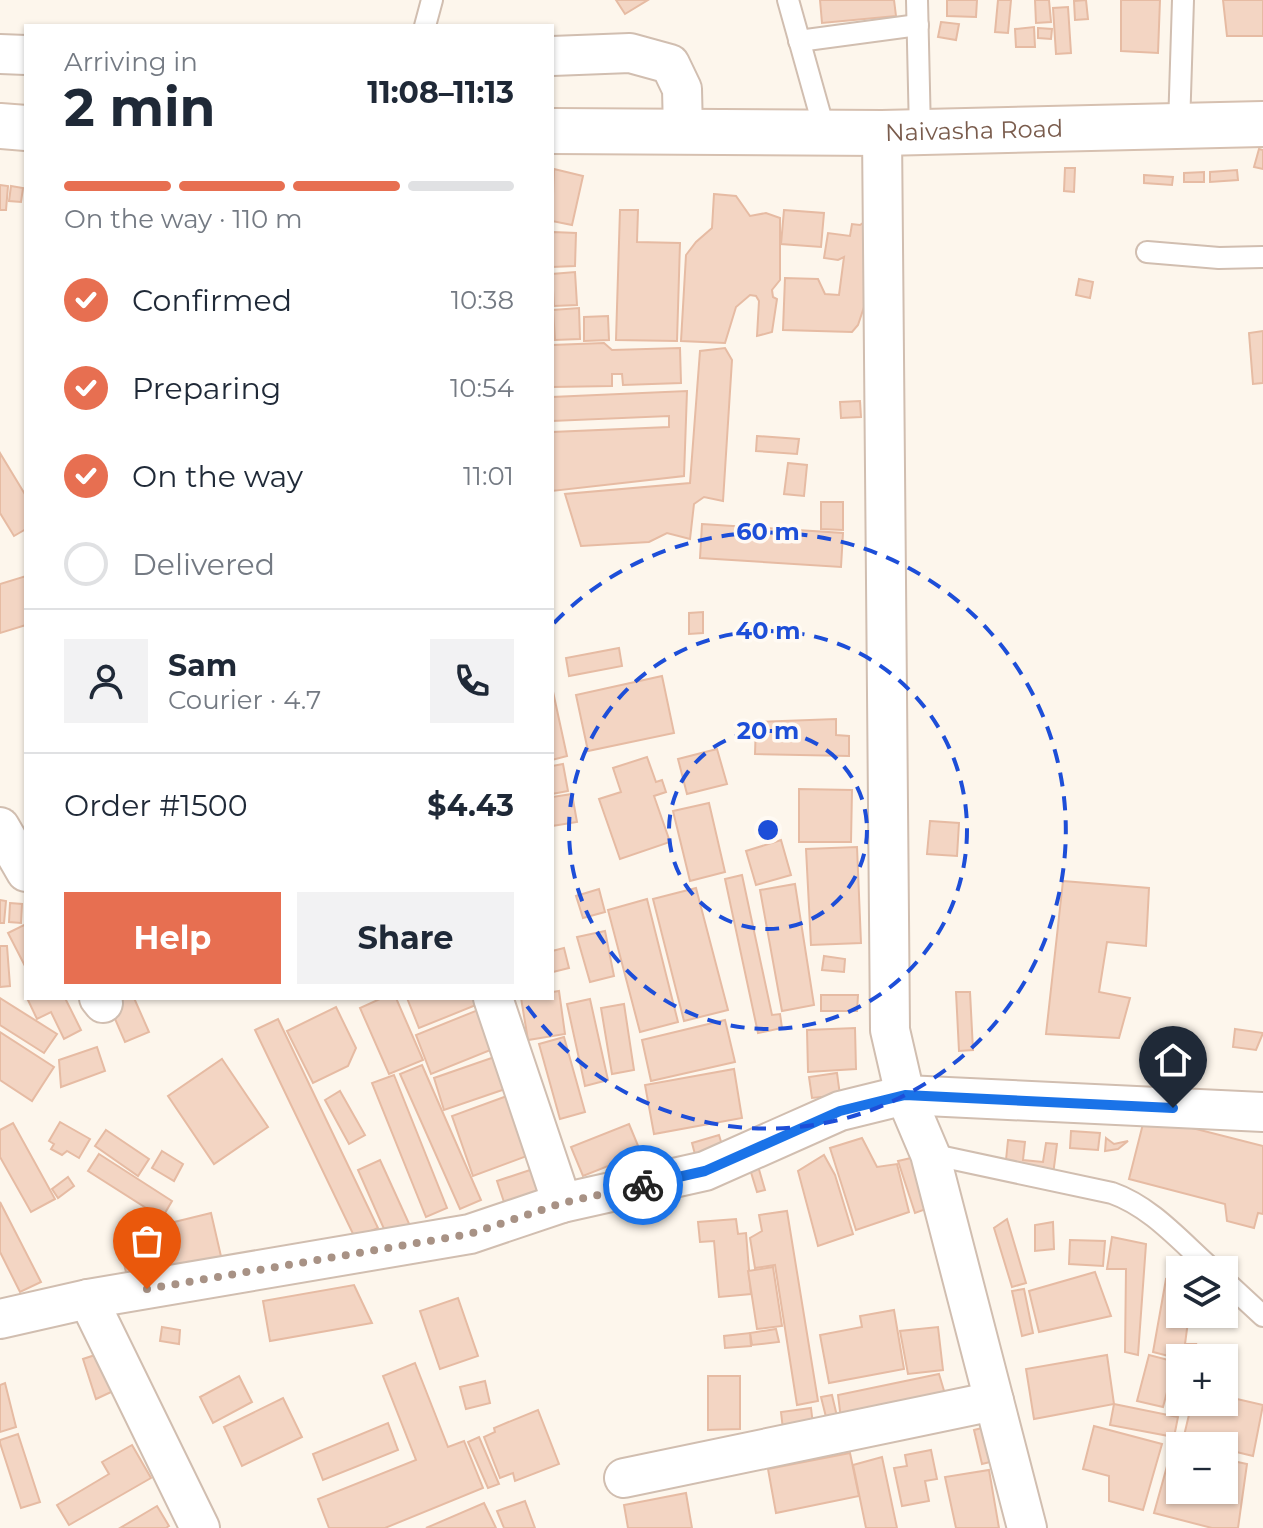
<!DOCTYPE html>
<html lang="en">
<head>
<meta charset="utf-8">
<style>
  body { margin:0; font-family:Montserrat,sans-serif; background:#f2f2f3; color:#1f2937; height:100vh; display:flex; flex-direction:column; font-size:30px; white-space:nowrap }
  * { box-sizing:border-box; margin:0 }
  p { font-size:26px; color:#747a83 }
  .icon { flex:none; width:44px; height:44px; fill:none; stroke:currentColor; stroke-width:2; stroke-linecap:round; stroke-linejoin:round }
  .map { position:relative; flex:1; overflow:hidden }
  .panel { position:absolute; left:24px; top:24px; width:530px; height:976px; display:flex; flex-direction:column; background:#fff; border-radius:0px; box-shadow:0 2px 6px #0004 }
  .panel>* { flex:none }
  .buttons { position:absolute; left:1166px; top:1256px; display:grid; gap:16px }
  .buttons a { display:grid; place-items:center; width:72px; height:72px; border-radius:0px; background:#fff; box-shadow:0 2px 6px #0004; font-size:40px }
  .pin { position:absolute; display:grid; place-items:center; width:68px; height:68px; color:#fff; margin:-82px -34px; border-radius:50% 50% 50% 0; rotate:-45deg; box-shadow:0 0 8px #0007 }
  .pin .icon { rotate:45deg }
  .courier { position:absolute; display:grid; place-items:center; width:80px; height:80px; margin:-40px; border:6px solid #1a73e8; border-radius:50%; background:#fff; color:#222; box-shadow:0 2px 10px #0007 }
  .headline em { font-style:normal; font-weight:700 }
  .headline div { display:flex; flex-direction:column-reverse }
  .headline { display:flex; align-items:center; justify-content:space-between; height:136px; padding:0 40px }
  h1 { font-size:52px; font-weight:700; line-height:60px }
  .bar { display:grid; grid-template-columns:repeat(4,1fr); gap:12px 8px; align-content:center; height:96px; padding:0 40px }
  .bar i { height:10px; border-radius:6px; background:#e0e1e3 }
  .bar .active { background:#e76f51 }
  .bar p { grid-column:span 4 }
  .line { display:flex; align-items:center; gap:20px; padding:0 40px; border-top:2px solid #e0e1e3 }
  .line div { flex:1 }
  .round { display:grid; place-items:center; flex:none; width:84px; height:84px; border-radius:0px; background:#f2f2f3 }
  ol { padding:0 40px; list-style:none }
  li { display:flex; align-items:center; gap:24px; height:88px }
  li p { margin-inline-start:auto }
  li .icon { padding:8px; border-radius:50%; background:#e76f51; color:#fff; stroke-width:4 }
  li:last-child { color:#747a83 }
  li i { width:44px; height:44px; border:4px solid #e0e1e3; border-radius:50% }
  .cta { display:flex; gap:16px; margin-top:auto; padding:16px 40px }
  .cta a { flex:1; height:92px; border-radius:0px; background:#e76f51; color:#fff; font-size:32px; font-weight:700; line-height:92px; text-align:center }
  .cta a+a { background:#f2f2f3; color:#1f2937 }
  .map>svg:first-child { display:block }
  .building { fill:#f3d5c3; stroke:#e6bba3; stroke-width:2 }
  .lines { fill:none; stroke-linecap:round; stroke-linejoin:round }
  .service-casing { stroke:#d1beb0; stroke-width:24 }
  .minor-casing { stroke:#d1beb0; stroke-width:42 }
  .secondary-casing { stroke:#d6c0b0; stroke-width:48 }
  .service { stroke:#fff; stroke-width:20 }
  .minor { stroke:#fff; stroke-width:38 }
  .secondary { stroke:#fff; stroke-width:44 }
  .done { stroke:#a89285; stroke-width:8; stroke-dasharray:0 14.4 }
  .route { stroke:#1a73e8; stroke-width:10 }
  .ring { fill:none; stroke:#1d4ed8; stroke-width:4; stroke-dasharray:14 10 }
  .labels { text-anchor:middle; stroke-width:7; stroke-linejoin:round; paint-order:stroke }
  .street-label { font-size:24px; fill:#7a5c4d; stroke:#fffaf3 }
  .centre { fill:#1d4ed8; stroke:#fffaf3; stroke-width:4 }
  .ring-label { font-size:24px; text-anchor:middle; font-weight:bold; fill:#1d4ed8; stroke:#fffaf3; stroke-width:7; stroke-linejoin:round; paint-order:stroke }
</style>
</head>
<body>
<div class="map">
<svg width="1263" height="1528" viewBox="0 0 1263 1528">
  <rect width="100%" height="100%" fill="#fdf6ec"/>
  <!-- building -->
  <g class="building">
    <polygon points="616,0 648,0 625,14"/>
    <polygon points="820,0 894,0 896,16 822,23"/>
    <polygon points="947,0 977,0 976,17 947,16"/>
    <polygon points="998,0 1011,0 1008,33 995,32"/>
    <polygon points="1035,0 1049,0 1051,22 1036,23"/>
    <polygon points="1086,0 1088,19 1075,20 1074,1"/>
    <polygon points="1121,0 1160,0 1158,53 1121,51"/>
    <polygon points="1223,0 1263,0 1263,36 1227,36"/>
    <polygon points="1068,7 1071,53 1056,54 1053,8"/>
    <polygon points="941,22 959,24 956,40 938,37"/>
    <polygon points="1034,27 1035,47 1016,47 1015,29"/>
    <polygon points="1038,28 1052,29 1051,39 1038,38"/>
    <polygon points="1259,149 1263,150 1263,169 1254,167"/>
    <polygon points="1065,168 1075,168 1074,192 1064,191"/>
    <polygon points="554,169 583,176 572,225 552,221"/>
    <polygon points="1237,170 1238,180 1210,182 1210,172"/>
    <polygon points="1204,172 1204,182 1184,182 1184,173"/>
    <polygon points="1144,175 1173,177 1172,185 1144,183"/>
    <polygon points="0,185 8,186 6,210 0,210"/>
    <polygon points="11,186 23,188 21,202 9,201"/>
    <polygon points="714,194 736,196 750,216 766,213 780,218 780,280 772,290 773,297 777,299 772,332 757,336 759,301 756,296 750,295 736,307 725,343 681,341 686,255 696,242 712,228"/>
    <polygon points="620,210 638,210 637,242 680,243 677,341 616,340"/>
    <polygon points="784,210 824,213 821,247 781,244"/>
    <polygon points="870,218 879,308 864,307 858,325 852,332 783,330 785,278 818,279 825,294 839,295 844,257 838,260 824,258 828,233 850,236 852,224 860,225"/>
    <polygon points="553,232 576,233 575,266 552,267"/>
    <polygon points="575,272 577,305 554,306 552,274"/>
    <polygon points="1079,279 1093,282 1090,298 1076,295"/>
    <polygon points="579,308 580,339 555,340 553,310"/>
    <polygon points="608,316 609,340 584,341 584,317"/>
    <polygon points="1263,331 1263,383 1253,384 1249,333"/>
    <polygon points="604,343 612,350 680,348 681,383 623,385 622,374 612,374 612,386 552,387 552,345"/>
    <polygon points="725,348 732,360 723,501 704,497 694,504 690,539 667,533 649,542 581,546 565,494 690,483 700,351"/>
    <polygon points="687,391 684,476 552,491 552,432 669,427 669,416 552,421 552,397"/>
    <polygon points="860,401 861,417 841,418 840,402"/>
    <polygon points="757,436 799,439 797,454 756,451"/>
    <polygon points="0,453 26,496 26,529 14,536 0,513"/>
    <polygon points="788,463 807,465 804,496 784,494"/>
    <polygon points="821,502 843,502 843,530 821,529"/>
    <polygon points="702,524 843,533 841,567 700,558"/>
    <polygon points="26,576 26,625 0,633 0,584"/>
    <polygon points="703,612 703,633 689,634 689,613"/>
    <polygon points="619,648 622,666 569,676 566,658"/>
    <polygon points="662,676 674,733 588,751 576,695"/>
    <polygon points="552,687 567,756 552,760"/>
    <polygon points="836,719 836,735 849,736 849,756 755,754 756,722"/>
    <polygon points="717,749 727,784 687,794 678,759"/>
    <polygon points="647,757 656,782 662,780 666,792 654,796 670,842 620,859 599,799 621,792 613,768"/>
    <polygon points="563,764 568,791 552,794 552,766"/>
    <polygon points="799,789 852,790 851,842 799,842"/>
    <polygon points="572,794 577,822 552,826 552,797"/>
    <polygon points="709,803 725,872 690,881 673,811"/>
    <polygon points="930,821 959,823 957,856 927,854"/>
    <polygon points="781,840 791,875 756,885 746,851"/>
    <polygon points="857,847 861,943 811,945 806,849"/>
    <polygon points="742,875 772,1015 780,1014 782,1028 758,1033 725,879"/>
    <polygon points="1063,881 1149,888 1146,946 1107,942 1099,992 1130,998 1119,1038 1046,1034"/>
    <polygon points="795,884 814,1005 782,1011 760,890"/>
    <polygon points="696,888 728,1010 684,1021 653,899"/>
    <polygon points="599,889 605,912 583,918 576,896"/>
    <polygon points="647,899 678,1022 640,1032 608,910"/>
    <polygon points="0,900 6,901 4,923 0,923"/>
    <polygon points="10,903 22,904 21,923 9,922"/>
    <polygon points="26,924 26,968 8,933"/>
    <polygon points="605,931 614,976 590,982 577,937"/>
    <polygon points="0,946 7,946 10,986 0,987"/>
    <polygon points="564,948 569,968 553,972 552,951"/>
    <polygon points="824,956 845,959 844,972 822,970"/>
    <polygon points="559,991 565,1034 528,1040 521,998 552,998 552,992"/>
    <polygon points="956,992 970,992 973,1050 959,1051"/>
    <polygon points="821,995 858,995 857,1011 821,1011"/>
    <polygon points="0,998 57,1034 44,1053 0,1025"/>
    <polygon points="27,998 65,998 81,1030 64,1039 51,1012 37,1019"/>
    <polygon points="106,998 134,998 149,1032 125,1042"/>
    <polygon points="382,998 396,998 423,1060 389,1074 360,1008"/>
    <polygon points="407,998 473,998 476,1005 419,1028"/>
    <polygon points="590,999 608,1080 585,1086 567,1004"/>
    <polygon points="624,1004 634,1070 612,1074 601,1008"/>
    <polygon points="336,1007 356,1048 348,1066 313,1083 287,1031"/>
    <polygon points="483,1008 498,1047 431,1074 416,1035"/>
    <polygon points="278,1019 378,1228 355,1238 255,1030"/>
    <polygon points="725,1020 735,1062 651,1081 642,1040"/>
    <polygon points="855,1028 856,1069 808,1072 807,1030"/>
    <polygon points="1235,1029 1263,1033 1256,1050 1233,1047"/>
    <polygon points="0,1032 54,1067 32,1101 0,1080"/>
    <polygon points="564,1037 585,1112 560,1119 539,1044"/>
    <polygon points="97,1047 105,1071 61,1087 59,1060"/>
    <polygon points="503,1054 514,1086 444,1110 434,1078"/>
    <polygon points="222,1059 268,1127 214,1164 168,1096"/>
    <polygon points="422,1065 481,1200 460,1209 400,1074"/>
    <polygon points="734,1069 742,1118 654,1134 645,1085"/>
    <polygon points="837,1073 840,1095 812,1098 809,1077"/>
    <polygon points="394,1075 447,1208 426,1217 372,1083"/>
    <polygon points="340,1091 365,1135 349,1144 325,1100"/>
    <polygon points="515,1093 535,1153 473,1176 452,1116"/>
    <polygon points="1145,1116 1263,1146 1263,1214 1258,1213 1254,1228 1227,1221 1225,1204 1129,1179"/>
    <polygon points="60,1122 90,1139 79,1158 67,1151 62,1155 51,1149 54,1144 49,1141"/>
    <polygon points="13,1123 55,1199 31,1212 0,1157 0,1130"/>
    <polygon points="629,1124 641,1153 583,1176 571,1147"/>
    <polygon points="106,1130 149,1159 138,1176 95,1146"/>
    <polygon points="1071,1131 1100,1133 1098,1150 1070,1148"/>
    <polygon points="719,1135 725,1155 697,1162 692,1143"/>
    <polygon points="862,1138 877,1167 897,1164 909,1212 856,1230 830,1148"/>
    <polygon points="1106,1138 1114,1144 1128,1141 1118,1149 1105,1151"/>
    <polygon points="1008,1140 1025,1142 1023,1160 1043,1162 1046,1143 1057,1144 1053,1175 1005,1170"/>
    <polygon points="644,1150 653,1150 655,1174 646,1175"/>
    <polygon points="162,1151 183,1164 174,1181 152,1168"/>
    <polygon points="99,1154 172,1201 162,1218 88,1171"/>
    <polygon points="824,1155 835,1175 853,1234 818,1246 798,1171"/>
    <polygon points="924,1155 940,1204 915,1213 898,1161"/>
    <polygon points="380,1160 411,1228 388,1238 358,1170"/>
    <polygon points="758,1166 765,1190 757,1192 750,1169"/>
    <polygon points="536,1168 544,1192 505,1205 497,1181"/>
    <polygon points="68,1177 74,1186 58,1198 52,1189"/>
    <polygon points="0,1202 41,1282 20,1292 0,1252"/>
    <polygon points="787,1211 818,1401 797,1405 775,1265 755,1268 750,1238 762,1231 759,1215"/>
    <polygon points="211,1213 223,1265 130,1288 117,1236"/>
    <polygon points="736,1219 738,1234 746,1233 751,1294 719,1297 714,1241 700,1242 698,1222"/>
    <polygon points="1007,1219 1026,1283 1012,1287 994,1228"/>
    <polygon points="1053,1222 1054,1249 1035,1251 1035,1225"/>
    <polygon points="1112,1237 1146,1244 1138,1355 1125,1352 1126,1269 1107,1269"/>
    <polygon points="1070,1240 1105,1241 1103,1266 1069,1264"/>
    <polygon points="773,1267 782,1326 757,1329 748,1271"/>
    <polygon points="1095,1272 1111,1316 1039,1332 1029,1291"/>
    <polygon points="1166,1279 1180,1282 1180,1314 1189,1314 1185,1344 1196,1344 1192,1358 1180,1359 1153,1352"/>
    <polygon points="354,1285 372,1323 270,1341 263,1301"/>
    <polygon points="1024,1289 1033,1333 1022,1336 1012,1291"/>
    <polygon points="458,1298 478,1356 440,1369 420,1311"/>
    <polygon points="894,1310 904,1369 829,1383 820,1335 862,1327 860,1316"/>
    <polygon points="162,1327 180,1330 179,1344 160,1341"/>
    <polygon points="938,1327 943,1370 908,1374 900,1331"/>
    <polygon points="776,1329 779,1342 752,1345 750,1333"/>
    <polygon points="750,1333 751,1346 725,1348 724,1336"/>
    <polygon points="107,1351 122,1387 96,1399 83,1359"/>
    <polygon points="1107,1355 1114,1404 1034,1419 1026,1369"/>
    <polygon points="1149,1355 1180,1363 1180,1396 1167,1392 1163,1407 1137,1401"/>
    <polygon points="415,1363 448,1447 464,1441 483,1488 385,1528 329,1528 318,1499 416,1460 383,1376"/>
    <polygon points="939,1374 948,1404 842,1427 838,1395"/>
    <polygon points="239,1376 252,1402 213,1423 200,1397"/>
    <polygon points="708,1376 740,1376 740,1429 708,1430"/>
    <polygon points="485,1381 490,1403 466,1409 460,1387"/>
    <polygon points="5,1383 16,1427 0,1432 0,1385"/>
    <polygon points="832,1395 840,1429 826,1417 821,1397"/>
    <polygon points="1224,1396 1263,1405 1253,1456 1224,1449 1224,1446 1210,1446 1183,1440 1192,1402 1224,1402"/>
    <polygon points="283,1398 302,1437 242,1466 224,1427"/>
    <polygon points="1114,1404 1178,1417 1174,1437 1110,1425"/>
    <polygon points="811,1408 814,1433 784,1438 781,1412"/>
    <polygon points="538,1410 559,1464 515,1481 513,1473 500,1478 484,1437 495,1432 494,1428"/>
    <polygon points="388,1423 398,1450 323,1480 313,1454"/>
    <polygon points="990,1426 998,1460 982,1464 974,1430"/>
    <polygon points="1094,1426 1162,1444 1143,1510 1109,1501 1109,1476 1083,1469"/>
    <polygon points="18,1434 40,1502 21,1508 0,1443 0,1440"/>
    <polygon points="479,1437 499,1484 488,1488 468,1442"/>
    <polygon points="132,1445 151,1478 69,1525 57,1505 109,1474 102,1462"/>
    <polygon points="1172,1448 1180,1449 1180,1490 1224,1490 1224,1459 1247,1464 1238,1528 1212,1528 1154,1513"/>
    <polygon points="931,1450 937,1479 925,1481 929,1501 902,1506 894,1468 907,1466 905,1455"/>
    <polygon points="850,1453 859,1496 776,1513 768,1469"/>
    <polygon points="882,1457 897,1528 866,1528 853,1465"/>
    <polygon points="989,1470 999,1528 956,1528 945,1477"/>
    <polygon points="686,1493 692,1528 628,1528 624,1505"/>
    <polygon points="525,1501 535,1528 504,1528 497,1511"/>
    <polygon points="484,1503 496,1528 426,1528"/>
    <polygon points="157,1506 169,1526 166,1528 120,1528"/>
  </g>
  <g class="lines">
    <!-- service casing -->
    <g class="service-casing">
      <g id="service">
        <polyline points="788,0 825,132"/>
        <polyline points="917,0 920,132"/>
        <polyline points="425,26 432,0"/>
        <polyline points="799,41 918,25"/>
        <polyline points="1179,127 1183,0"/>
        <polyline points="1147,252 1219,258 1263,257"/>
        <path d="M 930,1154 L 1112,1193 C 1152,1207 1181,1242 1213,1270"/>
        <polyline points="1224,1280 1263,1316"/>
      </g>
    </g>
    <!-- minor casing -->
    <g class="minor-casing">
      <g id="minor">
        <polyline points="0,54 26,55"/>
        <polyline points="552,56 630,53 670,64 682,89 683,131"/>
        <polyline points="882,133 890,1030 905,1095 930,1154 1027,1528"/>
        <polyline points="0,827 26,872"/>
        <polyline points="99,998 103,1003"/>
        <polyline points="493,998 562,1203"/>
        <polyline points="88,1299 200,1528"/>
        <polyline points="0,1319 88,1299 470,1234 562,1203 705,1171 840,1111 905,1095 1263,1112"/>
        <polyline points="624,1478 994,1401"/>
      </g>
    </g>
    <!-- secondary casing -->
    <g class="secondary-casing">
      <g id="secondary">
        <polyline points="0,126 26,128"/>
        <path id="s1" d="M 552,131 L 882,133 L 1263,124"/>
      </g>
    </g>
    <!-- service -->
    <use href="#service" class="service"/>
    <!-- minor -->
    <use href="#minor" class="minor"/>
    <!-- secondary -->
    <use href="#secondary" class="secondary"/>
  </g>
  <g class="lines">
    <!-- done -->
    <polyline class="done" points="147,1289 470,1234 562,1203 643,1185"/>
    <!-- route -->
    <polyline class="route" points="643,1185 705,1171 840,1111 905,1095 1173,1108"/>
  </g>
  <!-- distance rings -->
  <g class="ring">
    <circle cx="768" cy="830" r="99"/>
    <circle cx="768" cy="830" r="199"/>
    <path d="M554 623A298 298 0 1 1 522 999"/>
  </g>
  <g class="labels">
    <!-- street labels -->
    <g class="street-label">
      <text dy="8" stroke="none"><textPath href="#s1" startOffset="422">Naivasha Road</textPath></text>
    </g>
  </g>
  <circle cx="768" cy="830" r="12" class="centre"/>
  <g class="ring-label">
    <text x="768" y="540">60 m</text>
    <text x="768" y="639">40 m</text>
    <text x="768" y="739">20 m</text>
  </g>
</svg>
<div class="buttons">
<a><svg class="icon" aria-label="layers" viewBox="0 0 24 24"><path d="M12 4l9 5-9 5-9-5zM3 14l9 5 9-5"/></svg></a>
<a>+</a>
<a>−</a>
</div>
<div class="pin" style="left:147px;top:1289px;background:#ea580c"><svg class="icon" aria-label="bag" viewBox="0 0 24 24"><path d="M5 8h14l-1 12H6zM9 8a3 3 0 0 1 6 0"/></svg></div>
<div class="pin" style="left:1173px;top:1108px;background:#1f2937"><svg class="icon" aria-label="home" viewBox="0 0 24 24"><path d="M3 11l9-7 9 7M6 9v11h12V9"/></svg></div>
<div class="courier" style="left:643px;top:1185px"><svg class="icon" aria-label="bike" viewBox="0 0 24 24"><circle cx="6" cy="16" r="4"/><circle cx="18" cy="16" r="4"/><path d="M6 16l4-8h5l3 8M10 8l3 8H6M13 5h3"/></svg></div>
<section class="panel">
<div class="headline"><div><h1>2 min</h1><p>Arriving in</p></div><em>11:08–11:13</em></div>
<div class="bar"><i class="active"></i><i class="active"></i><i class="active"></i><i></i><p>On the way · 110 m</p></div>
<ol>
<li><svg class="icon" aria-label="check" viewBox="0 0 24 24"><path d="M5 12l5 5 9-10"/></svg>Confirmed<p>10:38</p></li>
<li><svg class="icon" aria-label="check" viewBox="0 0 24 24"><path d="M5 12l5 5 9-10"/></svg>Preparing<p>10:54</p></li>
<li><svg class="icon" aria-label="check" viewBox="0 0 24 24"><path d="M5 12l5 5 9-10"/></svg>On the way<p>11:01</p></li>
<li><i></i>Delivered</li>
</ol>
<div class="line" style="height:144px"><a class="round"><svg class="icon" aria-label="person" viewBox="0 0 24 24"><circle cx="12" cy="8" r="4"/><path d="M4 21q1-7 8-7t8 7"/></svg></a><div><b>Sam</b><p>Courier · 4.7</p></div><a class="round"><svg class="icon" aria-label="phone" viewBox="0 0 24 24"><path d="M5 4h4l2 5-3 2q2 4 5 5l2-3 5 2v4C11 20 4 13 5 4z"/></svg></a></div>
<div class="line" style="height:104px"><div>Order #1500</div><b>$4.43</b></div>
<div class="cta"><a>Help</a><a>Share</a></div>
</section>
</div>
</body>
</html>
